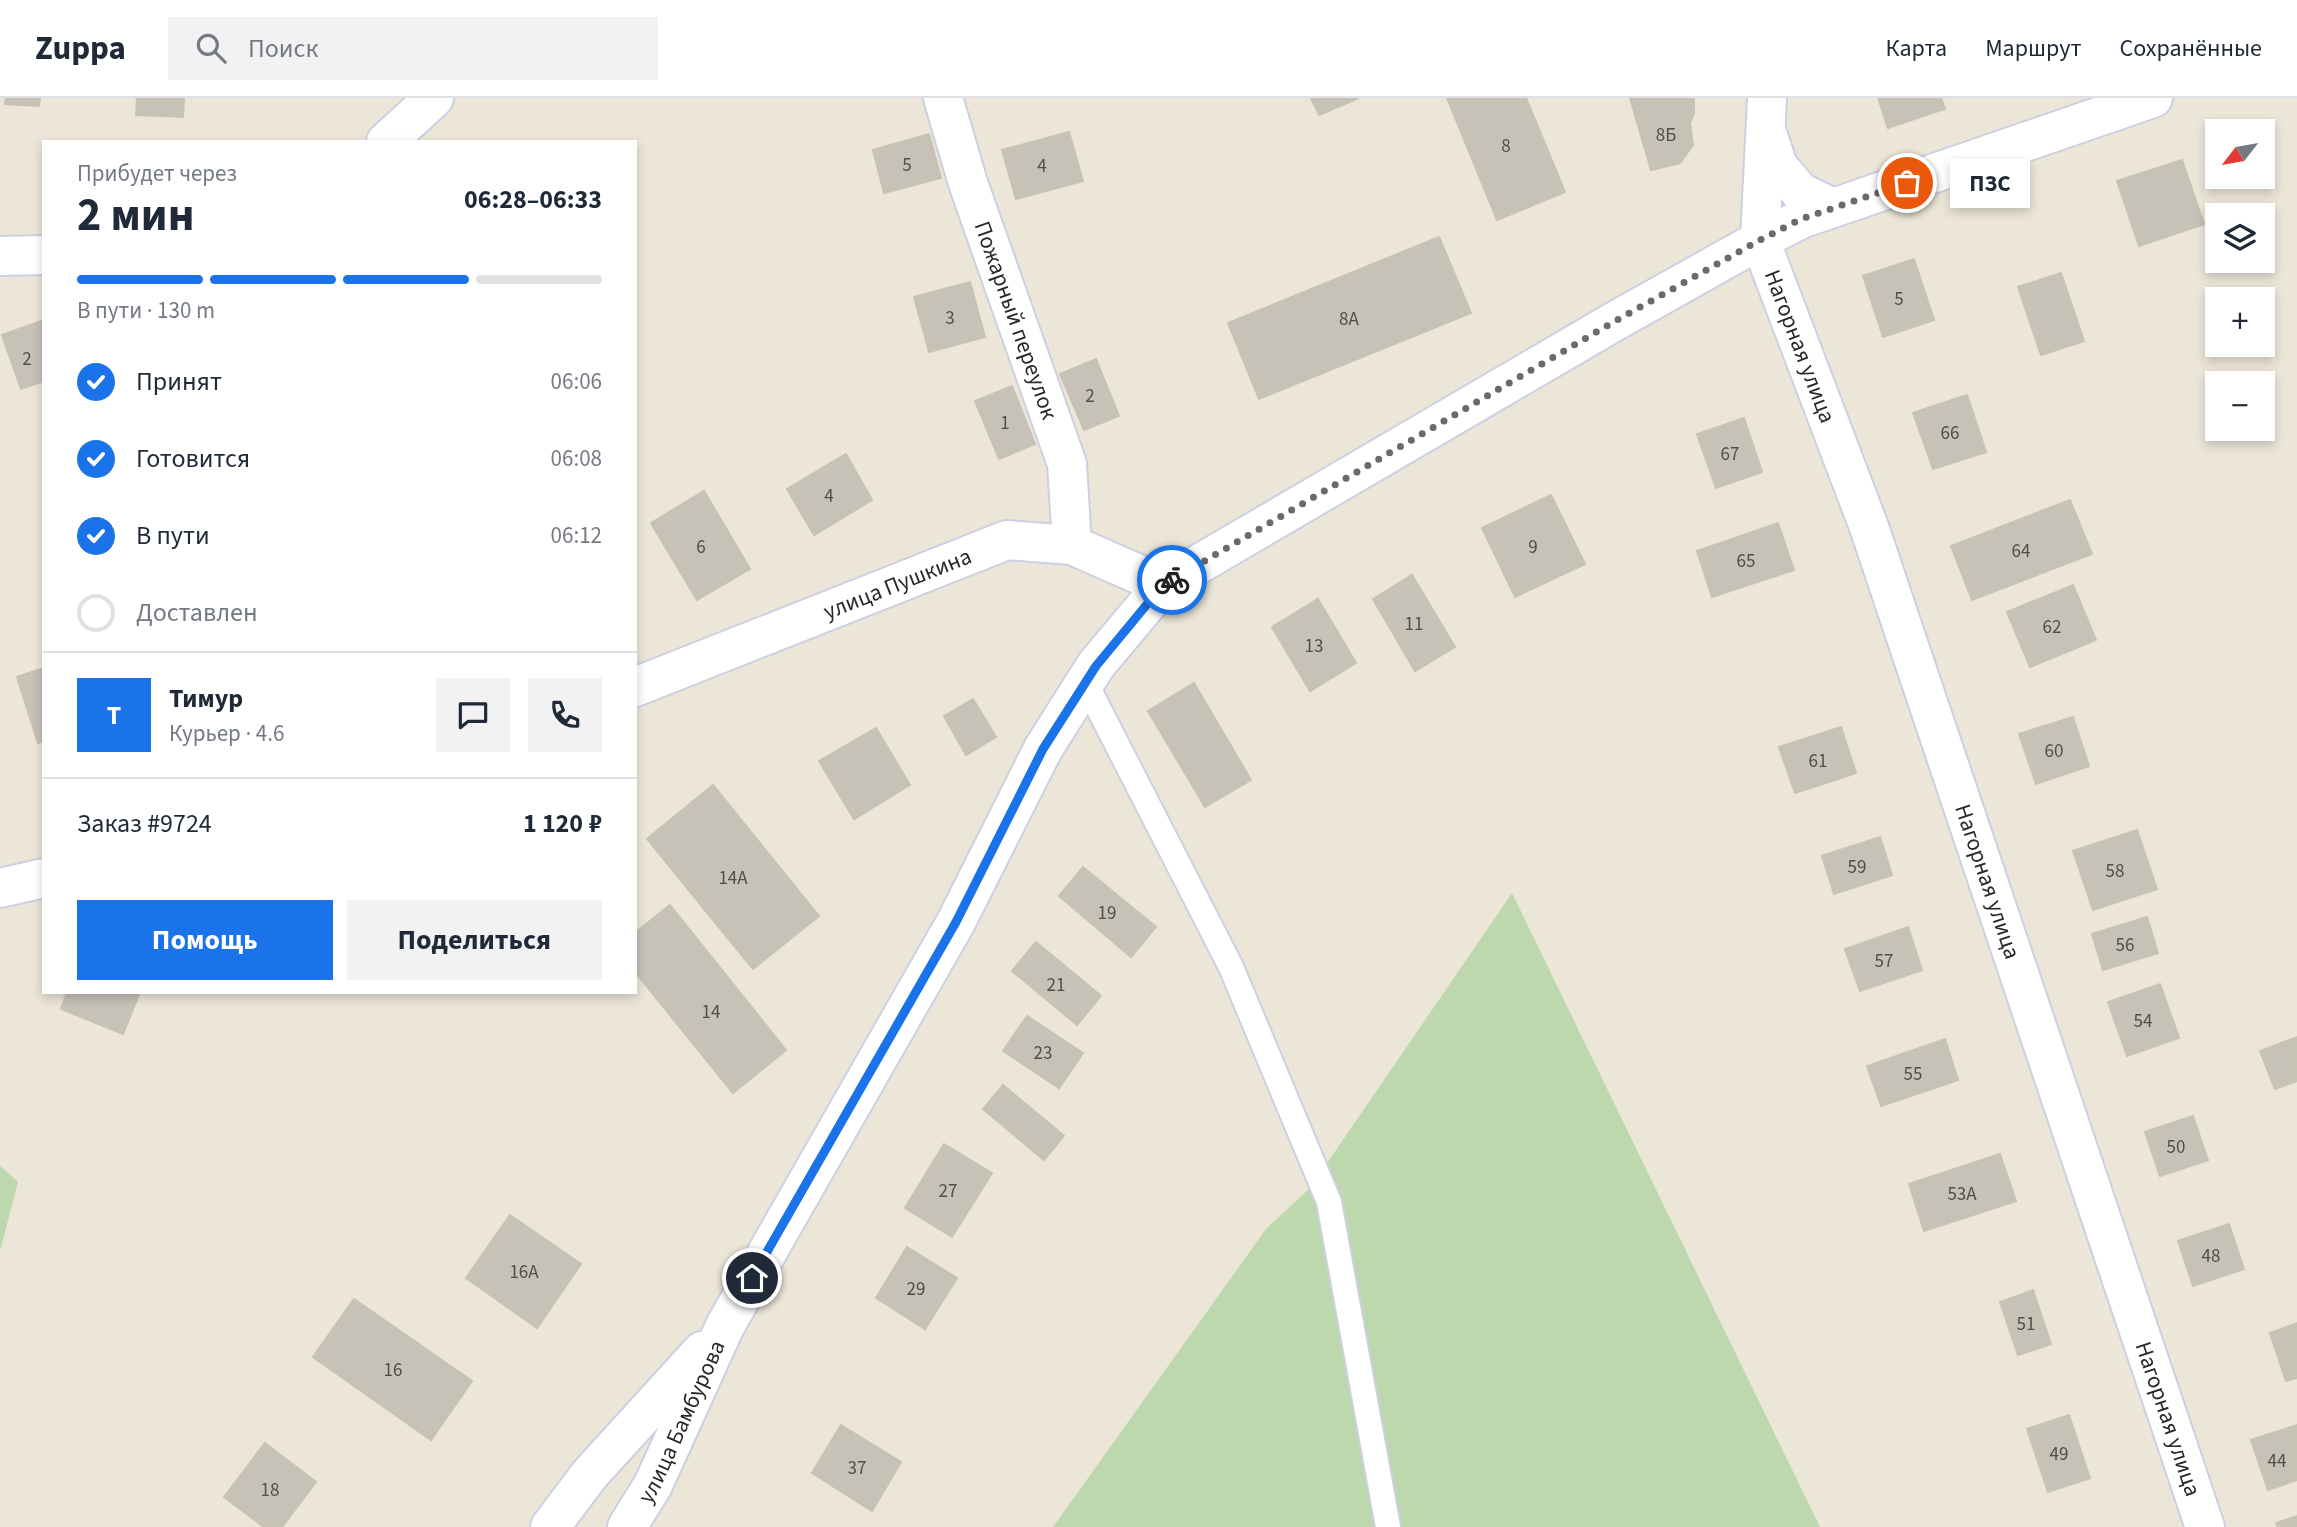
<!DOCTYPE html>
<html lang="ru">
<head>
<meta charset="utf-8">
<style>
  body { margin:0; font-family:"Source Sans 3",sans-serif; background:#f2f2f3; color:#1f2937; height:100vh; display:flex; flex-direction:column; font-size:26px; white-space:nowrap }
  * { box-sizing:border-box; margin:0 }
  p { font-size:23px; color:#747a83 }
  .icon { flex:none; width:38px; height:38px; fill:none; stroke:currentColor; stroke-width:2; stroke-linecap:round; stroke-linejoin:round }
  .map { position:relative; flex:1; overflow:hidden }
  .panel { position:absolute; left:42px; top:42px; width:595px; height:854px; display:flex; flex-direction:column; background:#fff; border-radius:0px; box-shadow:0 4px 10px #0003 }
  .panel>* { flex:none }
  .needle { width:46px; rotate:239deg }
  .buttons { position:absolute; left:2205px; top:21px; display:grid; gap:14px }
  .buttons a { display:grid; place-items:center; width:70px; height:70px; border-radius:0px; background:#fff; box-shadow:0 4px 10px #0003; font-size:35px }
  .pin { position:absolute; display:grid; place-items:center; width:60px; height:60px; color:#fff; margin:-30px; border:4px solid #fff; border-radius:50%; box-shadow:0 2px 7px #0007 }
  .courier { position:absolute; display:grid; place-items:center; width:70px; height:70px; margin:-35px; border:5px solid #1a73e8; border-radius:50%; background:#fff; color:#222; box-shadow:0 2px 9px #0007 }
  .bubble { position:absolute; height:49px; border-radius:0px; background:#fff; box-shadow:0 4px 10px #0003; font-size:23px; font-weight:700; line-height:49px; text-align:center }
  .overview em { font-style:normal; font-weight:700 }
  .overview div { display:flex; flex-direction:column-reverse }
  .overview { display:flex; align-items:center; justify-content:space-between; height:119px; padding:0 35px }
  h1 { font-size:46px; font-weight:700; line-height:52px }
  .bar { display:grid; grid-template-columns:repeat(4,1fr); gap:10px 7px; align-content:center; height:84px; padding:0 35px }
  .bar i { height:9px; border-radius:5px; background:#e0e1e3 }
  .bar .on { background:#1a73e8 }
  .bar p { grid-column:span 4 }
  .line { display:flex; align-items:center; gap:18px; padding:0 35px; border-top:2px solid #e0e1e3 }
  .line div { flex:1 }
  .round { display:grid; place-items:center; flex:none; width:74px; height:74px; border-radius:0px; background:#f2f2f3 }
  ol { padding:0 35px; list-style:none }
  li { display:flex; align-items:center; gap:21px; height:77px }
  li p { margin-inline-start:auto }
  li .icon { padding:7px; border-radius:50%; background:#1a73e8; color:#fff; stroke-width:4 }
  li:last-child { color:#747a83 }
  li i { width:38px; height:38px; border:4px solid #e0e1e3; border-radius:50% }
  .action { display:flex; gap:14px; margin-top:auto; padding:14px 35px }
  .action a { flex:1; height:80px; border-radius:0px; background:#1a73e8; color:#fff; font-size:28px; font-weight:700; line-height:80px; text-align:center }
  .action a+a { background:#f2f2f3; color:#1f2937 }
  header { display:flex; align-items:center; gap:42px; box-sizing:border-box; height:98px; padding:0 35px; background:#fff; border-bottom:2px solid #e0e1e3 }
  header strong { font-size:33px }
  nav { display:flex; gap:38px; margin-inline-start:auto; font-size:24px }
  .search { width:490px; height:63px; background:#f2f2f3; display:flex; align-items:center; gap:18px; box-sizing:border-box; padding:0 24px; border-radius:0px; color:#747a83; font-size:26px }
  .map>svg:first-child { display:block }
  .cemetery { fill:#bed8ae }
  .building { fill:#c7c2b8; stroke:#c7c2b2; stroke-width:2 }
  .lines { fill:none; stroke-linecap:round; stroke-linejoin:round }
  .service-casing { stroke:#cdcfe3; stroke-width:28 }
  .minor-casing { stroke:#cdcfe3; stroke-width:42 }
  .service { stroke:#fff; stroke-width:24 }
  .minor { stroke:#fff; stroke-width:38 }
  .done { stroke:#6d6a66; stroke-width:7; stroke-dasharray:0 12.6 }
  .route { stroke:#1a73e8; stroke-width:9 }
  .labels { text-anchor:middle; stroke-width:7; stroke-linejoin:round; paint-order:stroke }
  .number-label { font-size:19px; fill:#504e4c }
  .street-label { font-size:23px; fill:#282828; stroke:#fff }
</style>
</head>
<body>
<header>
<strong>Zuppa</strong>
<div class="search"><svg class="icon" aria-label="search" viewBox="0 0 24 24"><circle cx="10" cy="10" r="6"/><path d="M15 15l6 6"/></svg>Поиск</div>
<nav><a>Карта</a><a>Маршрут</a><a>Сохранённые</a></nav>
</header>
<div class="map">
<svg width="2297" height="1429" viewBox="0 0 2297 1429">
  <rect width="100%" height="100%" fill="#ece6d8"/>
  <!-- cemetery -->
  <g class="cemetery">
    <polygon points="1512,795 1820,1429 1053,1429 1266,1131 1310,1090"/>
    <polygon points="0,1068 18,1084 0,1153"/>
  </g>
  <!-- building -->
  <g class="building">
    <polygon points="6,0 40,0 39,8 5,6"/>
    <polygon points="137,0 184,0 183,19 136,17"/>
    <polygon points="1311,0 1359,0 1319,17"/>
    <polygon points="1447,0 1526,0 1565,94 1497,122"/>
    <polygon points="1630,0 1694,0 1694,15 1690,25 1693,47 1680,65 1651,72"/>
    <polygon points="1878,0 1941,0 1945,11 1888,30"/>
    <polygon points="1069,34 1083,83 1016,101 1002,52"/>
    <polygon points="929,36 941,80 884,95 873,52"/>
    <polygon points="2182,62 2204,126 2139,148 2117,83"/>
    <polygon points="1439,139 1471,215 1259,301 1228,225"/>
    <polygon points="1914,161 1934,222 1883,239 1863,178"/>
    <polygon points="2061,175 2084,243 2041,257 2018,189"/>
    <polygon points="970,184 985,239 929,254 914,199"/>
    <polygon points="44,222 44,283 21,291 2,237"/>
    <polygon points="1096,261 1119,318 1084,332 1060,276"/>
    <polygon points="1012,288 1035,346 999,361 975,303"/>
    <polygon points="1967,297 1986,354 1933,371 1913,315"/>
    <polygon points="1744,320 1762,374 1716,390 1697,336"/>
    <polygon points="846,356 872,402 814,437 787,391"/>
    <polygon points="704,393 750,471 697,502 651,425"/>
    <polygon points="1551,397 1585,466 1515,499 1482,430"/>
    <polygon points="2070,402 2092,456 1972,502 1951,448"/>
    <polygon points="1778,425 1794,472 1712,499 1697,453"/>
    <polygon points="1412,477 1455,549 1415,573 1373,501"/>
    <polygon points="2073,487 2096,542 2030,569 2007,514"/>
    <polygon points="1318,501 1356,565 1310,593 1272,529"/>
    <polygon points="44,570 44,643 38,645 17,579"/>
    <polygon points="1194,585 1251,682 1205,709 1148,613"/>
    <polygon points="973,601 996,639 966,657 944,618"/>
    <polygon points="2073,619 2089,668 2036,686 2019,636"/>
    <polygon points="1841,629 1856,675 1795,695 1779,649"/>
    <polygon points="876,630 910,687 854,721 819,663"/>
    <polygon points="713,687 819,818 753,871 647,741"/>
    <polygon points="2137,732 2157,791 2093,812 2073,753"/>
    <polygon points="1880,739 1892,777 1834,796 1822,758"/>
    <polygon points="1083,769 1156,829 1131,859 1059,798"/>
    <polygon points="670,807 786,952 733,995 635,874 635,835"/>
    <polygon points="2147,819 2158,855 2103,872 2092,836"/>
    <polygon points="1908,829 1922,872 1860,893 1845,851"/>
    <polygon points="1036,844 1101,898 1077,927 1012,873"/>
    <polygon points="2160,886 2179,940 2127,958 2108,904"/>
    <polygon points="67,894 140,894 123,936 61,911"/>
    <polygon points="1027,918 1083,955 1059,990 1003,953"/>
    <polygon points="2297,939 2297,983 2275,991 2260,953"/>
    <polygon points="1945,941 1958,982 1881,1008 1867,968"/>
    <polygon points="1003,987 1064,1038 1044,1062 983,1011"/>
    <polygon points="2193,1018 2208,1062 2160,1078 2145,1034"/>
    <polygon points="944,1046 992,1075 952,1139 905,1110"/>
    <polygon points="2000,1056 2016,1103 1924,1133 1909,1086"/>
    <polygon points="510,1117 581,1166 537,1230 466,1180"/>
    <polygon points="2229,1126 2244,1171 2193,1188 2178,1143"/>
    <polygon points="907,1149 957,1180 925,1231 876,1200"/>
    <polygon points="2033,1192 2051,1246 2018,1257 2000,1204"/>
    <polygon points="354,1201 472,1283 431,1342 313,1259"/>
    <polygon points="2297,1225 2297,1280 2286,1283 2270,1235"/>
    <polygon points="2069,1317 2090,1380 2048,1394 2027,1331"/>
    <polygon points="841,1327 901,1364 872,1413 812,1375"/>
    <polygon points="2297,1327 2297,1382 2268,1392 2251,1342"/>
    <polygon points="265,1345 316,1384 282,1429 264,1429 224,1399"/>
    <polygon points="2297,1418 2297,1429 2278,1429 2276,1425"/>
  </g>
  <g class="lines">
    <!-- service casing -->
    <g class="service-casing">
      <polyline id="service" points="1085,584 1231,869 1329,1104 1388,1429"/>
    </g>
    <!-- minor casing -->
    <g class="minor-casing">
      <g id="minor">
        <path id="s1" d="M 943,0 L 968,85 L 1067,366 L 1072,447"/>
        <path id="s2" d="M 2153,0 L 1801,121 L 1760,142 L 1869,429 L 2205,1429"/>
        <polyline points="1768,38 1778,68 1800,94 1833,110"/>
        <polyline points="386,44 434,0"/>
        <polyline points="0,158 44,157"/>
        <path id="s3" d="M 635,589 L 1007,442 L 1072,447 L 1163,487"/>
        <polyline points="0,790 44,780"/>
        <polyline points="550,1429 590,1376 702,1253"/>
        <path id="s4" d="M 627,1429 L 653,1387 L 725,1228 L 956,824 L 1043,651 L 1096,567 L 1163,487 L 1617,222 L 1760,142 L 1767,0"/>
      </g>
    </g>
    <!-- service -->
    <use href="#service" class="service"/>
    <!-- minor -->
    <use href="#minor" class="minor"/>
  </g>
  <g class="lines">
    <!-- done -->
    <polyline class="done" points="1172,482 1617,222 1760,142 1801,121 1907,85"/>
    <!-- route -->
    <polyline class="route" points="752,1180 956,824 1043,651 1096,568 1163,487 1172,482"/>
  </g>
  <g class="labels">
    <!-- number labels -->
    <g class="number-label">
      <text x="1666" y="43">8Б</text>
      <text x="1506" y="54">8</text>
      <text x="907" y="73">5</text>
      <text x="1042" y="74">4</text>
      <text x="1899" y="207">5</text>
      <text x="950" y="226">3</text>
      <text x="1349" y="227">8А</text>
      <text x="27" y="267">2</text>
      <text x="1090" y="304">2</text>
      <text x="1005" y="331">1</text>
      <text x="1950" y="341">66</text>
      <text x="1730" y="362">67</text>
      <text x="829" y="404">4</text>
      <text x="701" y="455">6</text>
      <text x="1533" y="455">9</text>
      <text x="2021" y="459">64</text>
      <text x="1746" y="469">65</text>
      <text x="1414" y="532">11</text>
      <text x="2052" y="535">62</text>
      <text x="1314" y="554">13</text>
      <text x="2054" y="659">60</text>
      <text x="1818" y="669">61</text>
      <text x="1857" y="775">59</text>
      <text x="2115" y="779">58</text>
      <text x="733" y="786">14А</text>
      <text x="1107" y="821">19</text>
      <text x="2125" y="853">56</text>
      <text x="1884" y="869">57</text>
      <text x="1056" y="893">21</text>
      <text x="711" y="920">14</text>
      <text x="2143" y="929">54</text>
      <text x="1043" y="961">23</text>
      <text x="1913" y="982">55</text>
      <text x="2176" y="1055">50</text>
      <text x="948" y="1099">27</text>
      <text x="1962" y="1102">53А</text>
      <text x="2211" y="1164">48</text>
      <text x="524" y="1180">16А</text>
      <text x="916" y="1197">29</text>
      <text x="2026" y="1232">51</text>
      <text x="393" y="1278">16</text>
      <text x="2059" y="1362">49</text>
      <text x="2277" y="1369">44</text>
      <text x="857" y="1376">37</text>
      <text x="270" y="1398">18</text>
    </g>
    <!-- street labels -->
    <g class="street-label">
      <text dy="8" stroke="none"><textPath href="#s1" startOffset="234">Пожарный переулок</textPath></text>
      <text dy="8" stroke="none"><textPath href="#s2" startOffset="532">Нагорная улица</textPath></text>
      <text dy="8" stroke="none"><textPath href="#s3" startOffset="282">улица Пушкина</textPath></text>
      <text dy="8" stroke="none"><textPath href="#s2" startOffset="1099">Нагорная улица</textPath></text>
      <text dy="8" stroke="none"><textPath href="#s2" startOffset="1666">Нагорная улица</textPath></text>
      <text dy="8" stroke="none"><textPath href="#s4" startOffset="119">улица Бамбурова</textPath></text>
    </g>
  </g>
</svg>
<div class="buttons">
<a><svg class="needle" viewBox="-14 -14 28 28"><path d="M0-13l5 13h-10z" fill="#e53935"/><path d="M0 13l5-13h-10z" fill="#747a83"/></svg></a>
<a><svg class="icon" aria-label="layers" viewBox="0 0 24 24"><path d="M12 4l9 5-9 5-9-5zM3 14l9 5 9-5"/></svg></a>
<a>+</a>
<a>−</a>
</div>
<div class="pin" style="left:1907px;top:85px;background:#ea580c"><svg class="icon" aria-label="bag" viewBox="0 0 24 24"><path d="M5 8h14l-1 12H6zM9 8a3 3 0 0 1 6 0"/></svg></div>
<div class="pin" style="left:752px;top:1180px;background:#1f2937"><svg class="icon" aria-label="home" viewBox="0 0 24 24"><path d="M3 11l9-7 9 7M6 9v11h12V9"/></svg></div>
<div class="courier" style="left:1172px;top:482px"><svg class="icon" aria-label="bike" viewBox="0 0 24 24"><circle cx="6" cy="16" r="4"/><circle cx="18" cy="16" r="4"/><path d="M6 16l4-8h5l3 8M10 8l3 8H6M13 5h3"/></svg></div>
<div class="bubble" style="left:1950px;top:61px;width:80px">ПЗС</div>
<section class="panel">
<div class="overview"><div><h1>2 мин</h1><p>Прибудет через</p></div><em>06:28–06:33</em></div>
<div class="bar"><i class="on"></i><i class="on"></i><i class="on"></i><i></i><p>В пути · 130 m</p></div>
<ol>
<li><svg class="icon" aria-label="check" viewBox="0 0 24 24"><path d="M5 12l5 5 9-10"/></svg>Принят<p>06:06</p></li>
<li><svg class="icon" aria-label="check" viewBox="0 0 24 24"><path d="M5 12l5 5 9-10"/></svg>Готовится<p>06:08</p></li>
<li><svg class="icon" aria-label="check" viewBox="0 0 24 24"><path d="M5 12l5 5 9-10"/></svg>В пути<p>06:12</p></li>
<li><i></i>Доставлен</li>
</ol>
<div class="line" style="height:126px"><b class="round" style="background:#1a73e8;color:#fff">Т</b><div><b>Тимур</b><p>Курьер · 4.6</p></div><a class="round"><svg class="icon" aria-label="chat" viewBox="0 0 24 24"><path d="M4 5h16v11H9l-5 4z"/></svg></a><a class="round"><svg class="icon" aria-label="phone" viewBox="0 0 24 24"><path d="M5 4h4l2 5-3 2q2 4 5 5l2-3 5 2v4C11 20 4 13 5 4z"/></svg></a></div>
<div class="line" style="height:91px"><div>Заказ #9724</div><b>1 120 ₽</b></div>
<div class="action"><a>Помощь</a><a>Поделиться</a></div>
</section>
</div>
</body>
</html>
